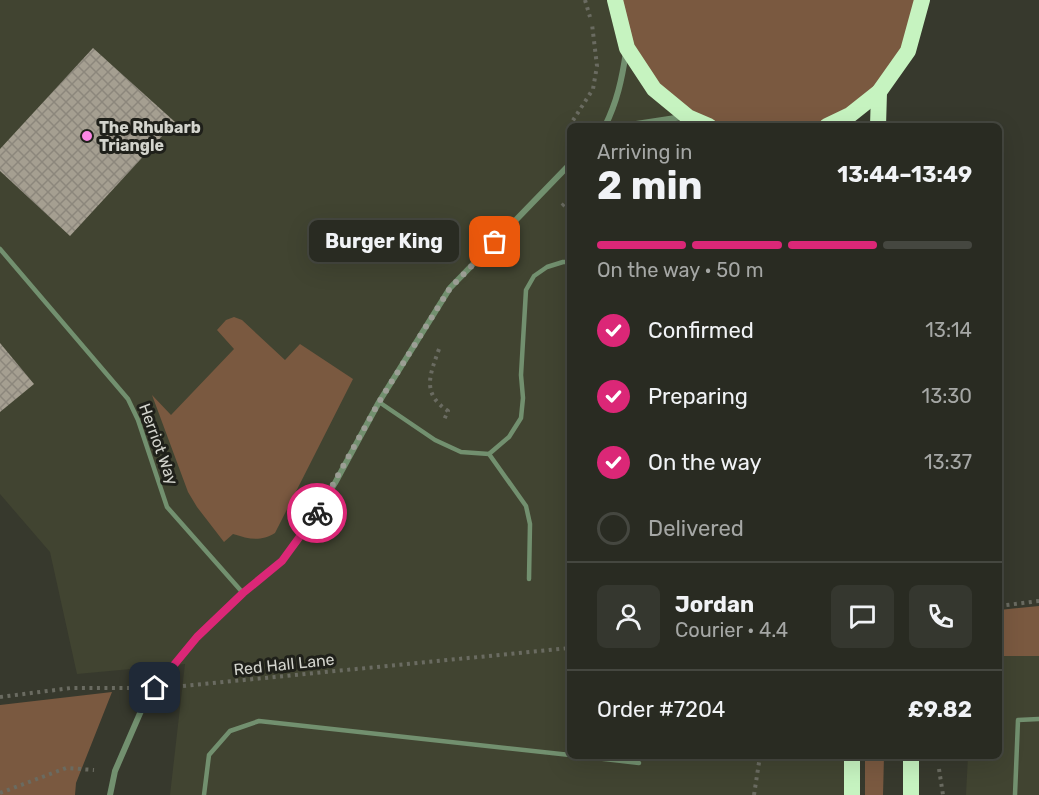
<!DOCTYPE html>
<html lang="en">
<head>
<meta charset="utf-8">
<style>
  body { margin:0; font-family:Rubik,sans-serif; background:#35372f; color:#f1f3f6; height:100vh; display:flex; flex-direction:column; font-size:22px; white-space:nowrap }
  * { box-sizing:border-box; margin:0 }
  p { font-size:20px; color:#a5a7a5 }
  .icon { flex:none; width:33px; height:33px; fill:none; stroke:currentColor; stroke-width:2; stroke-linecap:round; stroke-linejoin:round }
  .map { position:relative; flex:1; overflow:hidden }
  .details { position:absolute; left:567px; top:123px; width:435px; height:636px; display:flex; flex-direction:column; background:#292b22; border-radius:9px; box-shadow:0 6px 24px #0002,0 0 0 2px #454740 }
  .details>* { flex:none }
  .pin { position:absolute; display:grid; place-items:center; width:51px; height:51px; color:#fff; margin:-26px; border-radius:12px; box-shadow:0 3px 9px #0006 }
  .courier { position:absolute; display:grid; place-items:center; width:60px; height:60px; margin:-30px; border:4px solid #db2777; border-radius:50%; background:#fff; color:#222; box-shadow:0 2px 8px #0007 }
  .bubble { position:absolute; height:42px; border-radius:9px; background:#292b22; box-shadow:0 6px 24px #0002,0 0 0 2px #454740; font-size:20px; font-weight:700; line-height:42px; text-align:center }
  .summary em { font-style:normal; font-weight:700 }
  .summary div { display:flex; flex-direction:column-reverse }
  .summary { display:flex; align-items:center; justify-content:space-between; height:102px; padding:0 30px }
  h1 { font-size:39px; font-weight:700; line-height:45px }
  .bar { display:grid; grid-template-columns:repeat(4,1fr); gap:9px 6px; align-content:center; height:72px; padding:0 30px }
  .bar i { height:8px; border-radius:4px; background:#454740 }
  .bar .active { background:#db2777 }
  .bar p { grid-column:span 4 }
  .line { display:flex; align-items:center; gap:15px; padding:0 30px; border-top:2px solid #454740 }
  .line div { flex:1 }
  .round { display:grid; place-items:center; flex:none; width:63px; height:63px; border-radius:9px; background:#35372f }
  ol { padding:0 30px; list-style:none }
  li { display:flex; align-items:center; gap:18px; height:66px }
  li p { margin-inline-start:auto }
  li .icon { padding:6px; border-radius:50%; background:#db2777; color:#fff; stroke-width:4 }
  li:last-child { color:#a5a7a5 }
  li i { width:33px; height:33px; border:3px solid #454740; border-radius:50% }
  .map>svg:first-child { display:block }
  .built { fill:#414431 }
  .grass { fill:#7a5940 }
  .building { fill:url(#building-cross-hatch) }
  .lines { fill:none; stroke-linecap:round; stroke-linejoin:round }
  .path { stroke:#6a6b61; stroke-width:4; stroke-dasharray:3 4.5; stroke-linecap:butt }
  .service { stroke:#72906f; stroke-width:4.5 }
  .minor { stroke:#72906f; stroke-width:6 }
  .trunk { stroke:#c6f3c0; stroke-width:16 }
  .done { stroke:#9c9e95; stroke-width:6; stroke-dasharray:0 10.8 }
  .route { stroke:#db2777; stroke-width:8 }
  .poi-dot { fill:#fb86e5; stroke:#1f201a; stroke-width:2 }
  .labels { text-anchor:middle; stroke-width:6; stroke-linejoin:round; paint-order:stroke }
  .poi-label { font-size:16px; font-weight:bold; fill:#d3d4cd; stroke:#1f201a; text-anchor:start }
  .street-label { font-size:16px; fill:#d3d4cd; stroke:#1f201a }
</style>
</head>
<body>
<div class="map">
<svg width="1039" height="795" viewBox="0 0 1039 795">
  <defs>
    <pattern id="building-cross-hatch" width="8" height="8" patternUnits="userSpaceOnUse" patternTransform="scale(1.5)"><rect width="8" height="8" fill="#a59f91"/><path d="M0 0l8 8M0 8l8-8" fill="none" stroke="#8c877c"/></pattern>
  </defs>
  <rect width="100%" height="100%" fill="#37392d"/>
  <!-- built -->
  <g class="built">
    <polygon points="0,0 615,0 709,126 570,126 570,756 852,756 852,795 170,795 185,664 77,674 50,552 0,494"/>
    <polygon points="999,656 1039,656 1039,795 966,795 968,756 999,756"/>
  </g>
  <!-- grass -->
  <g class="grass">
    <polygon points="615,0 922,0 908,51 879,92 827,126 709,126 688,117 627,48"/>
    <path d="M 234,317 L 242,320 L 285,360 L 300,344 L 353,379 L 275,533 C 260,542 249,539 233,534 L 224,542 L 197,507 L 188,492 L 152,395 L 171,415 L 234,349 L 217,330 L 226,320 Z"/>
    <polygon points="1039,606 1039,656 999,656 999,610"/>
    <polygon points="112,692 76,783 75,795 0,795 0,705"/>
    <polygon points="865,756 884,756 883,795 865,795"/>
  </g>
  <!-- building -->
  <g class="building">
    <polygon points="93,48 175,122 70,236 0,171 0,149"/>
    <polygon points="0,343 34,384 0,412"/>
  </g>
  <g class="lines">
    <!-- path -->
    <g class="path">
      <polyline points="585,0 590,17"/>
      <polyline points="576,126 572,122 593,89 597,66 592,24"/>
      <polyline points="562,206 570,198"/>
      <path d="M 439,349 C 430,375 421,393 448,411 L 443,422"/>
      <polyline points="999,606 1039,601"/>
      <polyline points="183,686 570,648"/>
      <polyline points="0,697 71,688 131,688"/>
      <polyline points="939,769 943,795"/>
      <polyline points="0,793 66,768 94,770"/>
      <polyline points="754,795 760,756"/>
    </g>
    <!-- service -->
    <g class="service">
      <polyline points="0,249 128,399 138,420 167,507 243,593"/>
      <polyline points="379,402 435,440 461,452 489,454 509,437 521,418 523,398 521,375 526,290 534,276 547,267 563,262 570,262"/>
      <polyline points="489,454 526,506 530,524 529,579"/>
      <polyline points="578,756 639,763"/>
      <polyline points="204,795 209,755 230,731 259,721 570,755"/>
      <polyline points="1015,795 1018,720 1039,719"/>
    </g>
    <!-- minor -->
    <g class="minor">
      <path d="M 605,126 C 617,102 622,79 626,52"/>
      <polyline points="623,126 682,117"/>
      <polyline points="110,795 115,771 141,711 155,688 197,637 243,593 282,561 308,527 335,483 379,402 450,288 570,164"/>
    </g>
    <!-- trunk -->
    <g class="trunk">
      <polyline points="615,0 627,48 654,89 688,117 709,126"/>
      <polyline points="827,126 850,115 879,92 908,51 922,0"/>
      <polyline points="878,126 879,92"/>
      <polyline points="911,756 911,795"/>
      <polyline points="852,795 852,756"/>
    </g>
  </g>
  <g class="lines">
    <!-- done -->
    <polyline class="done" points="317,513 379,402 450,288 495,242"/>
    <!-- route -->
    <polyline class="route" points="155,688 197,637 243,593 282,561 317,513"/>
  </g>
  <!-- markers -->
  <circle class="poi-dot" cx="87" cy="136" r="6"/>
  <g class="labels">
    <!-- poi labels -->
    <g class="poi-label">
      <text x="99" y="133">The Rhubarb<tspan x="99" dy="18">Triangle</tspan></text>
    </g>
    <!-- street labels -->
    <g class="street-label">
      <text transform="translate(159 444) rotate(70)" y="6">Herriot Way</text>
      <text transform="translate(284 664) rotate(-6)" y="6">Red Hall Lane</text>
    </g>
  </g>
</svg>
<div class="pin" style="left:495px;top:242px;background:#ea580c"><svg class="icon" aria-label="bag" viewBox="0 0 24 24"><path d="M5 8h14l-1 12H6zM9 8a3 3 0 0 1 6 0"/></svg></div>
<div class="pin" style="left:155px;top:688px;background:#1f2937"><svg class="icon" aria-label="home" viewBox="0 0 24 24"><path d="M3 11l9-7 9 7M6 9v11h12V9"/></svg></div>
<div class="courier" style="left:317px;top:513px"><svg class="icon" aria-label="bike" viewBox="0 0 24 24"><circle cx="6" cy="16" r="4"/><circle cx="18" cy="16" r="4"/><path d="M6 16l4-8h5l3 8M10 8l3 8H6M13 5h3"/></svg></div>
<div class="bubble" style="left:309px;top:220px;width:150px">Burger King</div>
<section class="details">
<div class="summary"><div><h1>2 min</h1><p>Arriving in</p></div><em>13:44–13:49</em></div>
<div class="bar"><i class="active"></i><i class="active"></i><i class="active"></i><i></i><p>On the way · 50 m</p></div>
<ol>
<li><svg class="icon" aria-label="check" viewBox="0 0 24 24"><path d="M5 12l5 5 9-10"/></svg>Confirmed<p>13:14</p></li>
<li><svg class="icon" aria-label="check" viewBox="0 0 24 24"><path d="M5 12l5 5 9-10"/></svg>Preparing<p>13:30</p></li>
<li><svg class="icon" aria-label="check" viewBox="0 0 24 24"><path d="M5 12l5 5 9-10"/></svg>On the way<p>13:37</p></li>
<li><i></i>Delivered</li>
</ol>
<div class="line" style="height:108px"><a class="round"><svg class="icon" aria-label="person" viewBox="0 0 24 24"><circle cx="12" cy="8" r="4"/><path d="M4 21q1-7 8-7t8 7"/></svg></a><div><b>Jordan</b><p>Courier · 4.4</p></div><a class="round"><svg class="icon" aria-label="chat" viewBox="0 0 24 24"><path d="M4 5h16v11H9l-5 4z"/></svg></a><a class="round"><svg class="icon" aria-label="phone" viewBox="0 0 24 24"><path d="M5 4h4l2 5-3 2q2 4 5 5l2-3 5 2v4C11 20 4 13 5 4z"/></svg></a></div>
<div class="line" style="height:78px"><div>Order #7204</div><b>£9.82</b></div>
</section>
</div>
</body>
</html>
